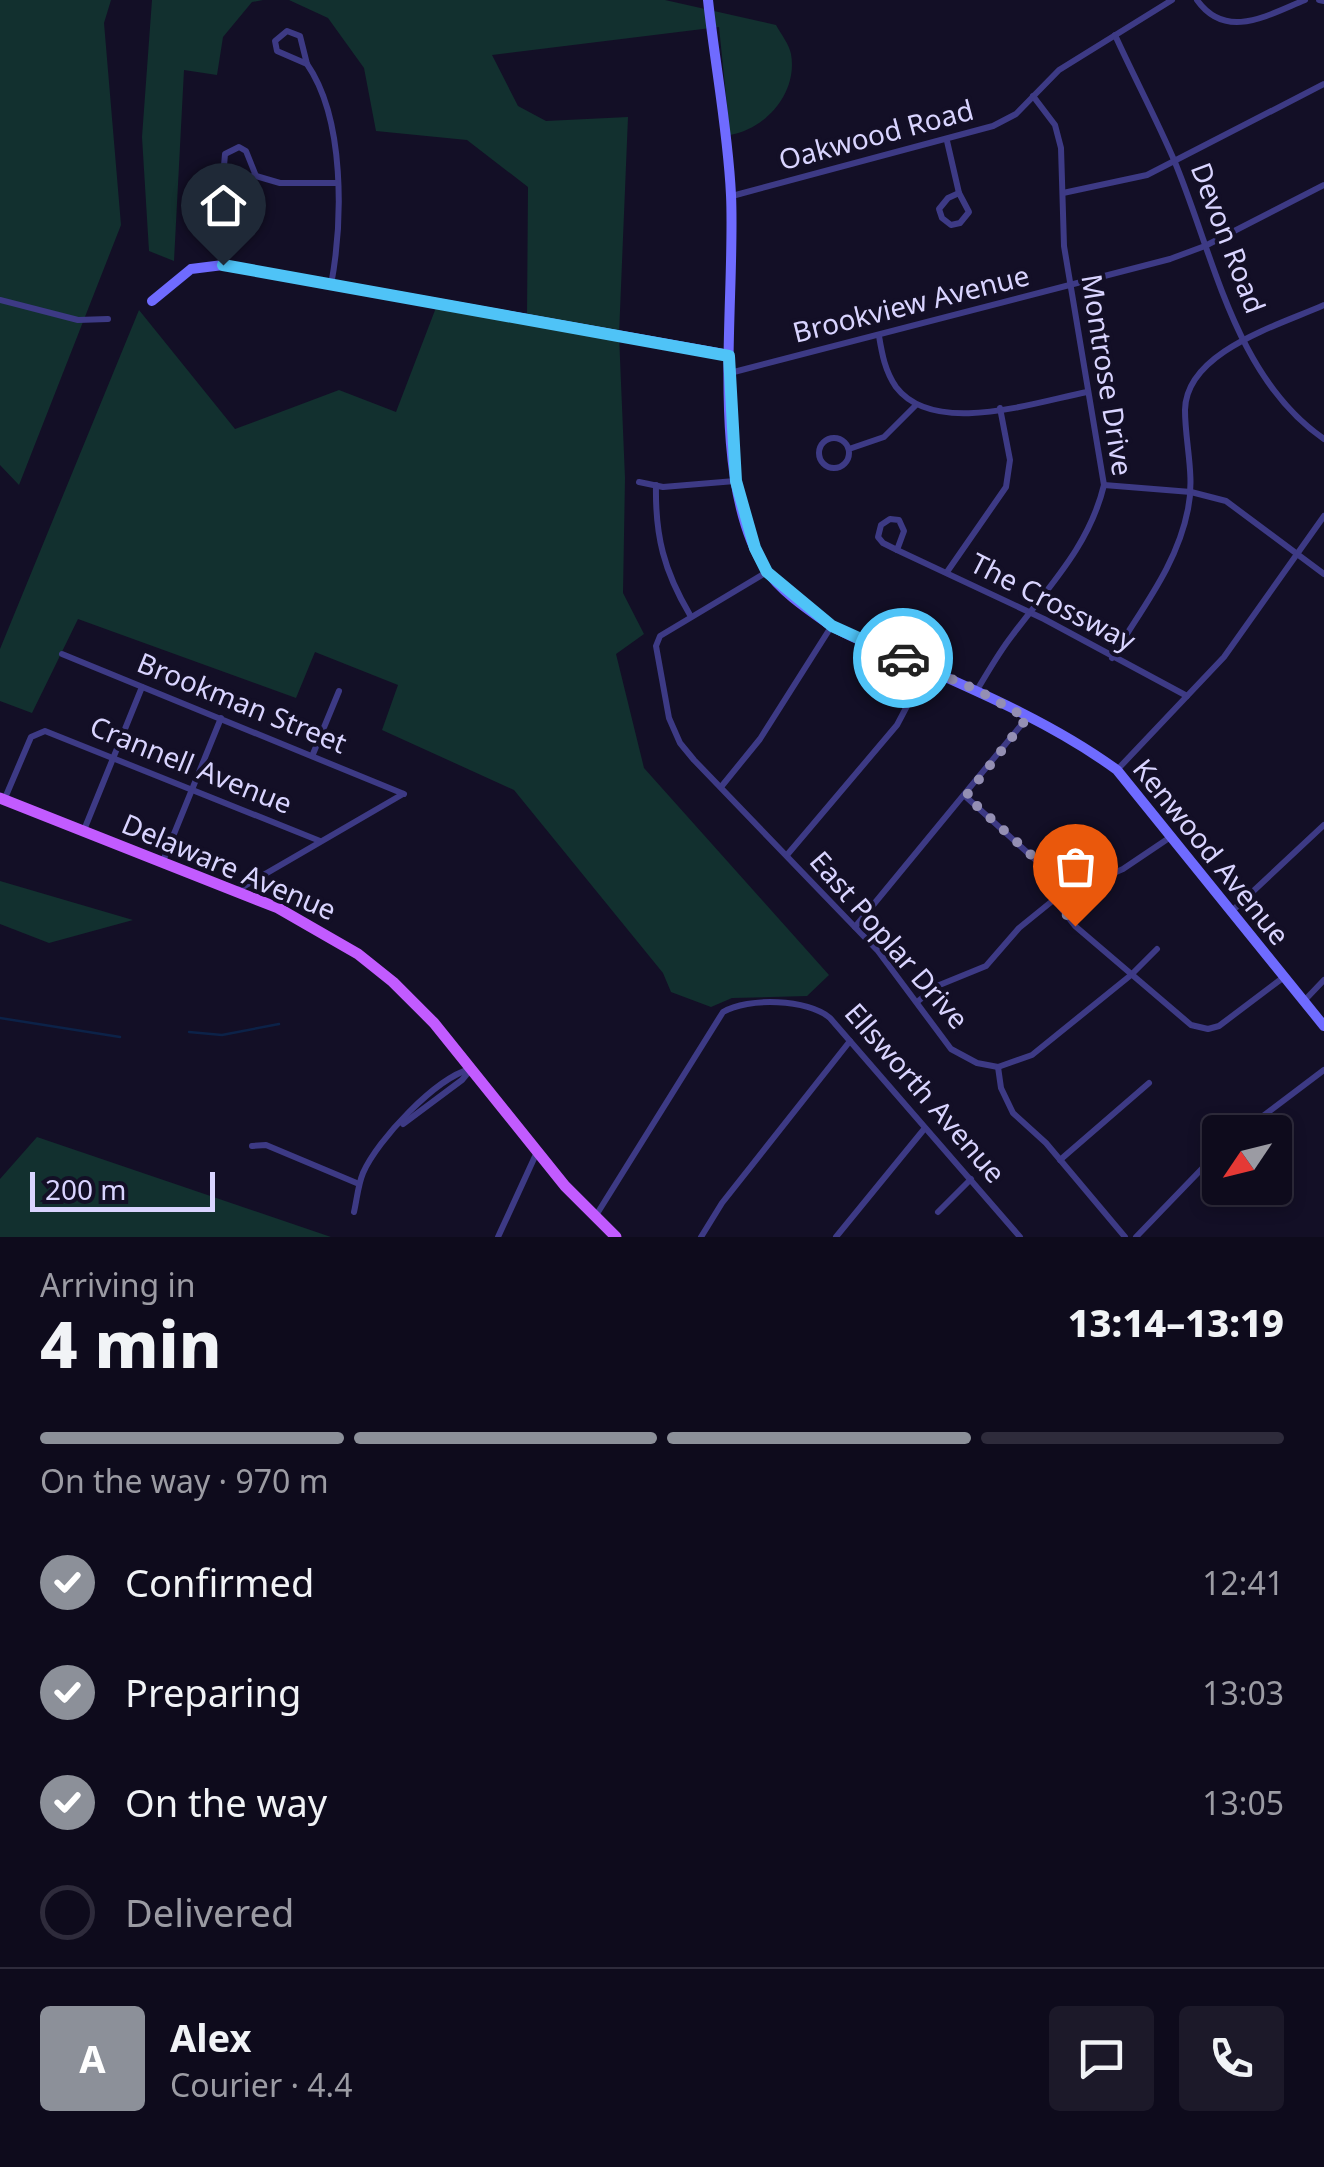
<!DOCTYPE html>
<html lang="en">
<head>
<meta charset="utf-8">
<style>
  body { margin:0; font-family:"Noto Sans",sans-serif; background:#1c1929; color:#f1f3f6; height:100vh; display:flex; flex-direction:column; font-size:38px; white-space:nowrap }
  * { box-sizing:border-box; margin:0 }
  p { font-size:32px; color:#9b9ba3 }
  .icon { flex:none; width:55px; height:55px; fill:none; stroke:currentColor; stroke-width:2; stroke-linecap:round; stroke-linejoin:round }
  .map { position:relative; height:1237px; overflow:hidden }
  .drawer { display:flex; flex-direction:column; background:#0e0b1c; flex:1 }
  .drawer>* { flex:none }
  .needle { width:65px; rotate:235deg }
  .tools { position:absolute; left:1202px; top:1115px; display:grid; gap:20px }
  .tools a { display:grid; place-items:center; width:90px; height:90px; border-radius:10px; background:#0e0b1c; box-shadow:0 5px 15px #0003,0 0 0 2px #2e2b3b; font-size:50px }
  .scale { position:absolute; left:30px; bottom:25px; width:185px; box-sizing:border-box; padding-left:10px; border:5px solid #d9d4ff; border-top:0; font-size:28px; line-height:35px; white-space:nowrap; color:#d9d4ff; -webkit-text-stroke:8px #130f26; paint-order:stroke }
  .pin { position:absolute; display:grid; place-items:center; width:85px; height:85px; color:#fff; margin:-102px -42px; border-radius:50% 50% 50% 0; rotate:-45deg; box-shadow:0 0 10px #0007 }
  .pin .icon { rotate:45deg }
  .courier { position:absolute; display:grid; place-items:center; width:100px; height:100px; margin:-50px; border:8px solid #4fc3f7; border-radius:50%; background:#fff; color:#222; box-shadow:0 2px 12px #0007 }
  .overview em { font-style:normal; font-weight:800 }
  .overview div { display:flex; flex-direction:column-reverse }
  .overview { display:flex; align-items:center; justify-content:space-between; height:170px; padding:0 40px }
  h1 { font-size:65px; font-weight:800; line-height:75px }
  .bar { display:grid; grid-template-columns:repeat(4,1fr); gap:15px 10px; align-content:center; height:120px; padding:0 40px }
  .bar i { height:12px; border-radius:8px; background:#2e2b3b }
  .bar .selected { background:#8c9099 }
  .bar p { grid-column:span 4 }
  .line { display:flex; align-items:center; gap:25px; padding:0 40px; border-top:2px solid #2e2b3b }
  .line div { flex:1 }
  .round { display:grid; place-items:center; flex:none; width:105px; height:105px; border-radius:10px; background:#1c1929 }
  ol { padding:0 40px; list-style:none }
  li { display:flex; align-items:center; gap:30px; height:110px }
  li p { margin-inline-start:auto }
  li .icon { padding:10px; border-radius:50%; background:#8c9099; color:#fff; stroke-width:4 }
  li:last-child { color:#9b9ba3 }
  li i { width:55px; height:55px; border:5px solid #2e2b3b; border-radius:50% }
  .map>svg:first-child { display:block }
  .green { fill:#12302f }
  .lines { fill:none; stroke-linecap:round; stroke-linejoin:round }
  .stream { stroke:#0c2248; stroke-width:2.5 }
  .street { stroke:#3d3a85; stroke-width:6 }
  .secondary { stroke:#6f6bff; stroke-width:10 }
  .primary { stroke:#c25bff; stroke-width:11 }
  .done { stroke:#948fb3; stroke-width:10; stroke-dasharray:0 18 }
  .route { stroke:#4fc3f7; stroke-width:12 }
  .labels { text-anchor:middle; stroke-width:8; stroke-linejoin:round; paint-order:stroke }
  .street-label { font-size:28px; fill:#d9d4ff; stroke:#130f26 }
</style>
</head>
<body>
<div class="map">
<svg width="1324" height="1237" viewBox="0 0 1324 1237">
  <rect width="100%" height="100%" fill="#130f26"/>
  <!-- green -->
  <g class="green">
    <polygon points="0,0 111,0 104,23 121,225 19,485 0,465"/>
    <polygon points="152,0 263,0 252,2 223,37 217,75 184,70 174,261 149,251 142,137"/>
    <path d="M 289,0 L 665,0 L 776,25 C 781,34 789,44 791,54 C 798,92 766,129 730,135 L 719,27 L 492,55 L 518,106 L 546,121 L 628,117 L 619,335 L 625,478 L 623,593 L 644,634 L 616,654 L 644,768 L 829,975 L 807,996 L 732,998 L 711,1007 L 671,992 L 663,973 L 514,790 L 382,730 L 398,685 L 315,652 L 296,698 L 78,619 L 32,713 L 0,701 L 0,649 L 139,310 L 235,429 L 339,390 L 396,412 L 437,305 L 527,318 L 528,187 L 467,140 L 376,131 L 364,68 L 328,18 Z"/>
    <polygon points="0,881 133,920 49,943 0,924"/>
    <polygon points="37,1137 331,1237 0,1237 0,1179"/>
  </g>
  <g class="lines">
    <!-- stream -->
    <g class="stream">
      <polyline points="0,1018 120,1037"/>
      <polyline points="189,1032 222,1035 279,1024"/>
    </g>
    <!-- street -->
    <g class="street">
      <path d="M 1197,0 C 1226,41 1268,15 1305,0"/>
      <polyline points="1319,0 1324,1"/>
      <polygon points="287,31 300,36 307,64 277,51 275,41"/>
      <path d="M 1115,35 C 1134,77 1156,118 1174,160 C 1214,255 1234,377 1324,439"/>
      <path d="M 307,64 C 345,119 343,221 331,285"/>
      <polyline points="947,141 959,193"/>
      <polygon points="239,147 246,151 256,176 242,177 224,166 225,154"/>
      <polyline points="256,176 280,183 336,183"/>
      <polygon points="959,193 969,212 960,223 951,225 942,218 939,209 948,198"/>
      <polyline points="1063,193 1147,175 1324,84"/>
      <polyline points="732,196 993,126 1016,114 1059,70 1172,0"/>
      <polyline points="0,300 78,320 108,319"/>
      <path d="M 879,336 C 882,354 885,371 896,387 C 934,437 1035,402 1087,392"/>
      <polyline points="730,373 1170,259 1205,246 1324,185"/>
      <circle cx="834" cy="453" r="15"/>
      <polyline points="849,449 884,437 916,405"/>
      <polyline points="639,482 663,487 735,481"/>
      <path d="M 656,485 C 655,536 664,571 690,615"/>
      <polyline points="1104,485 1191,492 1226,501 1324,574"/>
      <polygon points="890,519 899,520 904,531 897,550 883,543 878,537 881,525"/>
      <polyline points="897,550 1044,619 1187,696"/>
      <polyline points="767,572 660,636 656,646 669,718 680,743 694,760 878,951 951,1049 977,1063 998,1067 1032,1055 1131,975 1157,949"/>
      <polyline points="947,572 1006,487 1010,460 1000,408"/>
      <polyline points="62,654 404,794"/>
      <path d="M 1112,658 C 1141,609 1177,566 1188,509 C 1195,475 1185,443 1185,410 C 1186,351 1280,325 1324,305"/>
      <path d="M 977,690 C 988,672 998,654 1011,637 C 1048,587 1089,547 1104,485 L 1064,246 L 1061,148 L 1055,125 L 1033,96"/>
      <polyline points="313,754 339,691"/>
      <polyline points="1117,770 1224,657 1324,516"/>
      <polyline points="721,787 760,739 831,627"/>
      <polyline points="965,796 1039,863 1051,879 1060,907 1075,926 1191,1025 1208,1029 1219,1026 1284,977"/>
      <polyline points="5,798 31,737 45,731 320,841"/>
      <polyline points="84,830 142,687"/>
      <polyline points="787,855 897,725 926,670"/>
      <polyline points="163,861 221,718"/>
      <polyline points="236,891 403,794"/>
      <polyline points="1232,911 1324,825"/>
      <polyline points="855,927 1027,718"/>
      <polyline points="1304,1001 1324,980"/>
      <polyline points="917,1002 937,986 986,966 1019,928 1056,898 1123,869 1172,836"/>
      <polyline points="998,1067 1001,1088 1013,1113 1046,1143 1125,1237"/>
      <polyline points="403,1124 462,1080 471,1069"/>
      <polyline points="1242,1132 1324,1070"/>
      <polyline points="252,1146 266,1145 359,1184"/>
      <polyline points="1060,1160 1149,1083"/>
      <path d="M 354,1212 C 357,1199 358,1185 363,1173 C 378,1139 435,1079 470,1069"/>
      <polyline points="938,1212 971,1179"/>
      <path d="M 595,1217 L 723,1012 C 748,997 808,999 830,1018 L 1020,1237"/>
      <polyline points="498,1237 537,1152"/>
      <polyline points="701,1237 722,1203 850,1041"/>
      <polyline points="836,1237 925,1128"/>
      <polyline points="1136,1237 1220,1150"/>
    </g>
    <!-- secondary -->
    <g class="secondary">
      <path d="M 708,0 C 715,65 728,130 731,195 C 736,299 708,479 765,568 C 778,589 807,609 827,623 C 853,640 888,651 916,664 C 984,694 1057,726 1117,770 L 1324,1026"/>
      <polyline points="152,301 191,269 223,265 729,355"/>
    </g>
    <!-- primary -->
    <polyline class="primary" points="0,798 278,908 358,954 393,982 434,1023 565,1186 616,1237"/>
  </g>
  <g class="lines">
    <!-- done -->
    <polyline class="done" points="903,658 977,690 1027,718 966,796 1039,862 1051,878 1060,906 1075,926"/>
    <!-- route -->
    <polyline class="route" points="223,265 729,356 736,481 755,548 767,572 832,626 903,658"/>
  </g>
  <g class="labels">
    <!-- street labels -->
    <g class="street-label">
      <text transform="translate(876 135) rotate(-15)" y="10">Oakwood Road</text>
      <text transform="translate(1228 238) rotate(69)" y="10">Devon Road</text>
      <text transform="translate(911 304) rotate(-14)" y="10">Brookview Avenue</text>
      <text transform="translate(1107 375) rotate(81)" y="10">Montrose Drive</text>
      <text transform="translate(1053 602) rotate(27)" y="10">The Crossway</text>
      <text transform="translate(242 703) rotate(22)" y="10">Brookman Street</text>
      <text transform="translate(191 765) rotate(22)" y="10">Crannell Avenue</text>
      <text transform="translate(1211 852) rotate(51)" y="10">Kenwood Avenue</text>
      <text transform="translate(229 867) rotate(23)" y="10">Delaware Avenue</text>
      <text transform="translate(889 940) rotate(49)" y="10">East Poplar Drive</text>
      <text transform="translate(925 1093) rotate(49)" y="10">Ellsworth Avenue</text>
    </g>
  </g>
</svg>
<div class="tools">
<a><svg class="needle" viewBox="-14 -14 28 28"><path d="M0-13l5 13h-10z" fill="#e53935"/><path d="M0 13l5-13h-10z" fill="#9b9ba3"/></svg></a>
</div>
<div class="scale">200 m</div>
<div class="pin" style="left:1075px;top:926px;background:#ea580c"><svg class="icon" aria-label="bag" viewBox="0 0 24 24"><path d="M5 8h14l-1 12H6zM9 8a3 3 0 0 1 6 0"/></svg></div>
<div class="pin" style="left:223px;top:265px;background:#1f2937"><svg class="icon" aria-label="home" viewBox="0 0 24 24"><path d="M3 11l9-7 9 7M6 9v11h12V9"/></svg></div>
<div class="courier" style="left:903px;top:658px"><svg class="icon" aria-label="car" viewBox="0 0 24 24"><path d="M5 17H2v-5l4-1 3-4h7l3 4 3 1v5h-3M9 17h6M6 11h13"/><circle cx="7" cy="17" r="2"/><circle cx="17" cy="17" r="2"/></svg></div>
</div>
<section class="drawer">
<div class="overview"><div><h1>4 min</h1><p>Arriving in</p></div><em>13:14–13:19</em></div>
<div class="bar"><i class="selected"></i><i class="selected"></i><i class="selected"></i><i></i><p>On the way · 970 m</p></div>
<ol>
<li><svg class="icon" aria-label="check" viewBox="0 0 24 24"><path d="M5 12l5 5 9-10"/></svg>Confirmed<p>12:41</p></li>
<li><svg class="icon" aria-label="check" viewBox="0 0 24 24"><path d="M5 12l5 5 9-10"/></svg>Preparing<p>13:03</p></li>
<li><svg class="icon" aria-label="check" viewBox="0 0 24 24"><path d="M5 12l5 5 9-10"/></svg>On the way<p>13:05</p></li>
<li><i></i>Delivered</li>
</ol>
<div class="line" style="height:180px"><b class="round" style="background:#8c9099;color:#fff">A</b><div><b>Alex</b><p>Courier · 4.4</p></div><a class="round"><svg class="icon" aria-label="chat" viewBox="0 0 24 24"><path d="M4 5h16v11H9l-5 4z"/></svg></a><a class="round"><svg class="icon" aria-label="phone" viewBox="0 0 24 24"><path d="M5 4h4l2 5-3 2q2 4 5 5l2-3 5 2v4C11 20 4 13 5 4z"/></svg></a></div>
</section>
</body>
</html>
